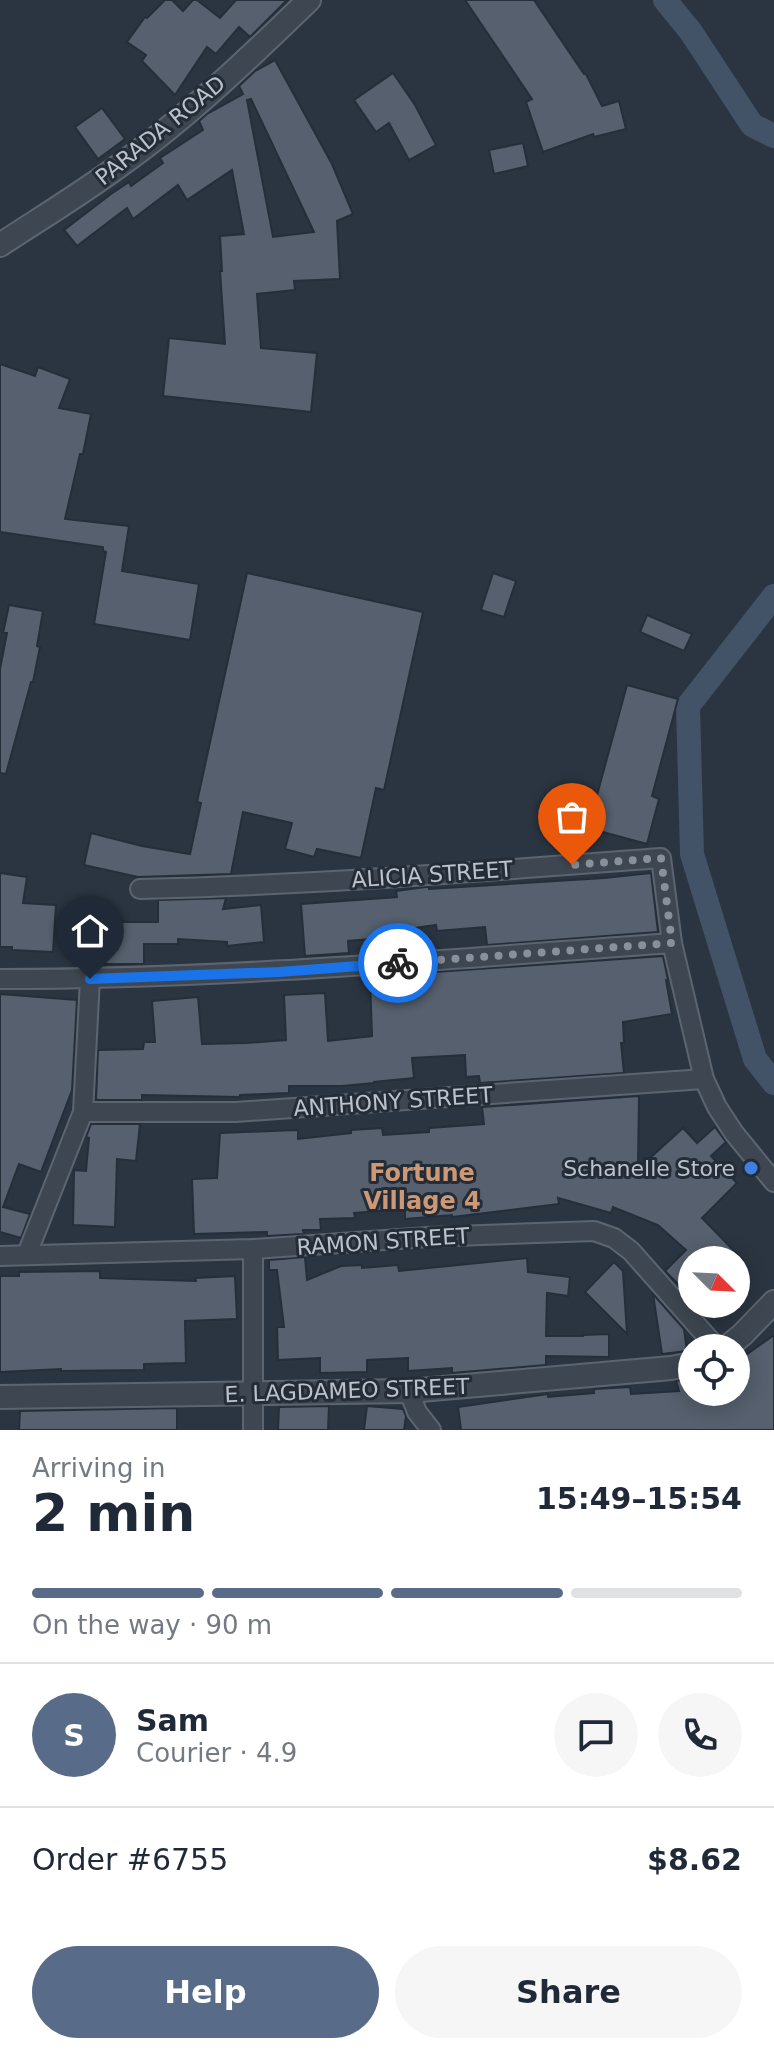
<!DOCTYPE html>
<html lang="en">
<head>
<meta charset="utf-8">
<style>
  body { margin:0; font-family:"DejaVu Sans",sans-serif; background:#f6f6f7; color:#1f2937; height:100vh; display:flex; flex-direction:column; font-size:30px; white-space:nowrap }
  * { box-sizing:border-box; margin:0 }
  p { font-size:26px; color:#747a83 }
  .icon { flex:none; width:44px; height:44px; fill:none; stroke:currentColor; stroke-width:2; stroke-linecap:round; stroke-linejoin:round }
  .map { position:relative; height:1430px; overflow:hidden }
  .panel { display:flex; flex-direction:column; background:#fff; flex:1 }
  .panel>* { flex:none }
  .needle { width:52px; rotate:114deg }
  .controls { position:absolute; left:678px; top:1246px; display:grid; gap:16px }
  .controls a { display:grid; place-items:center; width:72px; height:72px; border-radius:50%; background:#fff; box-shadow:0 4px 20px #0003; font-size:40px }
  .pin { position:absolute; display:grid; place-items:center; width:68px; height:68px; color:#fff; margin:-82px -34px; border-radius:50% 50% 50% 0; rotate:-45deg; box-shadow:0 0 8px #0007 }
  .pin .icon { rotate:45deg }
  .courier { position:absolute; display:grid; place-items:center; width:80px; height:80px; margin:-40px; border:6px solid #1a73e8; border-radius:50%; background:#fff; color:#222; box-shadow:0 2px 10px #0007 }
  .head em { font-style:normal; font-weight:800 }
  .head div { display:flex; flex-direction:column-reverse }
  .head { display:flex; align-items:center; justify-content:space-between; height:136px; padding:0 32px }
  h1 { font-size:52px; font-weight:800; line-height:60px }
  .bar { display:grid; grid-template-columns:repeat(4,1fr); gap:12px 8px; align-content:center; height:96px; padding:0 32px }
  .bar i { height:10px; border-radius:6px; background:#e0e1e3 }
  .bar .current { background:#586c8a }
  .bar p { grid-column:span 4 }
  .line { display:flex; align-items:center; gap:20px; padding:0 32px; border-top:2px solid #e0e1e3 }
  .line div { flex:1 }
  .round { display:grid; place-items:center; flex:none; width:84px; height:84px; border-radius:42px; background:#f6f6f7 }
  .button { display:flex; gap:16px; margin-top:auto; padding:16px 32px }
  .button a { flex:1; height:92px; border-radius:48px; background:#586c8a; color:#fff; font-size:32px; font-weight:800; line-height:92px; text-align:center }
  .button a+a { background:#f6f6f7; color:#1f2937 }
  .map>svg:first-child { display:block }
  .lines { fill:none; stroke-linecap:round; stroke-linejoin:round }
  .canal { stroke:#425368; stroke-width:24 }
  .building { fill:#56606e; stroke:#252e39; stroke-width:2; fill-rule:evenodd }
  .minor-casing { stroke:#5c656f; stroke-width:22 }
  .tertiary-casing { stroke:#5c656f; stroke-width:26 }
  .minor { stroke:#3e4751; stroke-width:18 }
  .tertiary { stroke:#3e4751; stroke-width:22 }
  .done { stroke:#88919b; stroke-width:8; stroke-dasharray:0 14.4 }
  .route { stroke:#1a73e8; stroke-width:10 }
  .shop-dot { fill:#3f7fe0; stroke:#232c37; stroke-width:3 }
  .labels { text-anchor:middle; stroke-width:6; stroke-linejoin:round; paint-order:stroke }
  .street-label { font-size:22px; fill:#bbc2cb; stroke:#232c37 }
  .poi-label { font-size:22px; fill:#bbc2cb; stroke:#232c37; text-anchor:end }
  .neighbourhood-label { font-size:24px; font-weight:bold; fill:#cc9875; stroke:#232c37 }
</style>
</head>
<body>
<div class="map">
<svg width="774" height="1430" viewBox="0 0 774 1430">
  <rect width="100%" height="100%" fill="#2a3541"/>
  <g class="lines">
    <!-- canal -->
    <g class="canal">
      <polyline points="665,0 691,32 752,125 774,136"/>
      <polyline points="774,596 688,706 692,854 755,1059 774,1083"/>
    </g>
  </g>
  <!-- building -->
  <g class="building">
    <polygon points="165,0 172,0 183,11 193,0 197,0 220,18 236,0 287,0 250,37 239,27 216,54 207,47 175,95 142,61 146,55 127,42 145,17 147,18"/>
    <polygon points="465,0 534,0 584,74 586,74 602,106 619,101 626,129 594,137 593,134 543,152 526,102 532,99"/>
    <path d="M 275,60 L 332,164 L 353,214 L 337,221 L 340,279 L 294,281 L 295,290 L 257,294 L 261,348 L 317,353 L 311,412 L 163,396 L 169,338 L 225,344 L 220,271 L 222,271 L 220,236 L 244,234 L 232,170 L 187,200 L 178,185 L 133,219 L 127,208 L 77,246 L 64,230 L 111,194 L 129,182 L 131,186 L 163,163 L 160,158 L 203,130 L 199,121 L 207,114 L 243,94 L 239,86 L 255,71 ZM 251,99 L 314,232 L 273,237 L 247,100 Z"/>
    <polygon points="393,73 415,105 436,145 409,160 389,123 376,132 354,100"/>
    <polygon points="102,108 125,139 98,159 75,127"/>
    <polygon points="523,143 528,166 494,174 489,150"/>
    <polygon points="0,364 35,376 38,367 70,379 59,408 91,414 83,454 80,454 65,519 129,526 122,571 199,584 190,640 94,624 106,552 103,551 103,547 0,532"/>
    <polygon points="247,573 423,612 384,790 376,788 361,858 317,849 314,857 285,849 292,823 243,812 231,874 138,877 84,865 91,833 142,846 190,854 201,803 197,802"/>
    <polygon points="493,573 516,581 504,617 481,610"/>
    <polygon points="9,605 43,611 37,646 40,647 33,682 31,682 6,774 0,773 0,669 7,633 3,633"/>
    <polygon points="647,615 692,634 684,651 640,632"/>
    <polygon points="627,685 678,699 652,796 659,799 647,844 588,828"/>
    <polygon points="0,873 27,877 23,903 56,905 53,952 12,950 12,947 0,947"/>
    <polygon points="651,873 658,932 487,945 485,927 437,931 436,925 394,931 395,937 348,941 349,953 305,956 301,904 397,897 396,891 426,887 429,887 429,889 477,886 604,878"/>
    <polygon points="226,898 223,909 261,905 264,942 227,946 227,942 178,939 178,944 144,944 144,964 103,964 103,922 158,922 158,900"/>
    <polygon points="663,956 668,980 666,980 672,1014 623,1022 624,1043 621,1043 624,1073 480,1083 479,1076 466,1077 465,1055 412,1058 414,1078 374,1082 374,1083 342,1086 289,1086 289,1093 240,1095 240,1097 142,1095 142,1100 96,1100 98,1050 143,1049 144,1042 155,1042 152,1001 198,997 202,1044 247,1043 286,1040 284,995 325,993 328,1041 372,1036 370,978 435,975 435,972"/>
    <polygon points="0,994 77,1000 72,1090 41,1172 19,1164 3,1207 30,1214 21,1238 0,1232"/>
    <polygon points="639,1096 638,1169 683,1128 697,1143 715,1127 726,1142 711,1156 737,1183 702,1218 743,1260 692,1260 692,1298 665,1271 686,1250 658,1225 613,1207 611,1213 558,1198 559,1204 452,1217 452,1215 405,1219 405,1209 354,1213 355,1218 320,1219 321,1230 303,1230 304,1234 267,1236 267,1232 194,1234 192,1179 217,1178 220,1133 298,1130 298,1139 351,1133 351,1130 382,1128 383,1135 429,1132 429,1128 484,1124 482,1107"/>
    <polygon points="91,1124 140,1124 136,1161 117,1159 115,1227 73,1225 74,1170 86,1171 89,1138 86,1137"/>
    <polygon points="305,1257 307,1280 341,1266 362,1265 362,1268 398,1265 399,1271 527,1258 528,1272 570,1277 568,1296 547,1293 546,1336 583,1336 583,1335 609,1334 609,1357 546,1356 546,1365 452,1373 452,1368 408,1371 408,1358 367,1360 367,1372 320,1373 320,1358 278,1360 277,1327 284,1327 277,1270 269,1270 269,1260"/>
    <polygon points="614,1262 623,1271 627,1334 585,1292"/>
    <polygon points="100,1271 100,1278 196,1281 195,1278 235,1276 237,1319 185,1321 186,1363 144,1364 144,1370 61,1371 61,1369 0,1372 0,1276 19,1276 19,1272"/>
    <polygon points="653,1294 684,1329 687,1351 662,1354"/>
    <polygon points="774,1335 774,1430 461,1430 458,1407 548,1394 548,1397 594,1393 594,1389 630,1387 631,1394 679,1391 676,1381 691,1378 692,1392 736,1392 736,1362"/>
    <polygon points="329,1406 328,1430 278,1430 279,1407"/>
    <polygon points="367,1406 403,1409 406,1416 404,1430 364,1430"/>
    <polygon points="177,1408 177,1430 19,1430 20,1411"/>
  </g>
  <g class="lines">
    <!-- minor casing -->
    <g class="minor-casing">
      <g id="minor">
        <path d="M 140,889 C 314,885 488,871 661,858 L 672,943 L 704,1079 L 717,1107 L 734,1133 L 774,1182"/>
        <path d="M 0,979 C 225,979 448,959 672,943"/>
        <polyline points="83,1112 236,1112 704,1079"/>
        <polyline points="27,1254 83,1112 90,979"/>
        <polyline points="0,1256 253,1249 428,1237 594,1231 614,1238 631,1251 717,1348"/>
        <polyline points="409,1391 417,1412 431,1430"/>
        <polyline points="253,1430 253,1249"/>
      </g>
    </g>
    <!-- tertiary casing -->
    <g class="tertiary-casing">
      <g id="tertiary">
        <path d="M 0,245 C 41,218 84,192 123,163 C 190,115 250,57 309,0"/>
        <polyline points="726,1348 742,1335 774,1302"/>
        <polyline points="0,1397 409,1391 671,1368 692,1364"/>
      </g>
    </g>
    <!-- minor -->
    <use href="#minor" class="minor"/>
    <!-- tertiary -->
    <use href="#tertiary" class="tertiary"/>
  </g>
  <g class="lines">
    <!-- done -->
    <polyline class="done" points="398,963 672,943 661,858 572,865"/>
    <!-- route -->
    <polyline class="route" points="90,979 279,972 398,963"/>
  </g>
  <!-- markers -->
  <circle class="shop-dot" cx="751" cy="1168" r="8"/>
  <g class="labels">
    <!-- street labels -->
    <g class="street-label">
      <text transform="translate(160 130) rotate(-39)" y="8">PARADA ROAD</text>
      <text transform="translate(432 874) rotate(-4)" y="8">ALICIA STREET</text>
      <text transform="translate(393 1101) rotate(-4)" y="8">ANTHONY STREET</text>
      <text transform="translate(383 1241) rotate(-4)" y="8">RAMON STREET</text>
      <text transform="translate(347 1390) rotate(-2)" y="8">E. LAGDAMEO STREET</text>
    </g>
    <!-- poi labels -->
    <g class="poi-label">
      <text x="735" y="1176">Schanelle Store</text>
    </g>
    <!-- neighbourhood labels -->
    <g class="neighbourhood-label">
      <text x="422" y="1181">Fortune<tspan x="422" dy="28">Village 4</tspan></text>
    </g>
  </g>
</svg>
<div class="controls">
<a><svg class="needle" viewBox="-14 -14 28 28"><path d="M0-13l5 13h-10z" fill="#e53935"/><path d="M0 13l5-13h-10z" fill="#747a83"/></svg></a>
<a><svg class="icon" aria-label="locate" viewBox="0 0 24 24"><circle cx="12" cy="12" r="6"/><path d="M12 2v4M12 18v4M2 12h4M18 12h4"/></svg></a>
</div>
<div class="pin" style="left:572px;top:865px;background:#ea580c"><svg class="icon" aria-label="bag" viewBox="0 0 24 24"><path d="M5 8h14l-1 12H6zM9 8a3 3 0 0 1 6 0"/></svg></div>
<div class="pin" style="left:90px;top:979px;background:#1f2937"><svg class="icon" aria-label="home" viewBox="0 0 24 24"><path d="M3 11l9-7 9 7M6 9v11h12V9"/></svg></div>
<div class="courier" style="left:398px;top:963px"><svg class="icon" aria-label="bike" viewBox="0 0 24 24"><circle cx="6" cy="16" r="4"/><circle cx="18" cy="16" r="4"/><path d="M6 16l4-8h5l3 8M10 8l3 8H6M13 5h3"/></svg></div>
</div>
<section class="panel">
<div class="head"><div><h1>2 min</h1><p>Arriving in</p></div><em>15:49–15:54</em></div>
<div class="bar"><i class="current"></i><i class="current"></i><i class="current"></i><i></i><p>On the way · 90 m</p></div>
<div class="line" style="height:144px"><b class="round" style="background:#586c8a;color:#fff">S</b><div><b>Sam</b><p>Courier · 4.9</p></div><a class="round"><svg class="icon" aria-label="chat" viewBox="0 0 24 24"><path d="M4 5h16v11H9l-5 4z"/></svg></a><a class="round"><svg class="icon" aria-label="phone" viewBox="0 0 24 24"><path d="M5 4h4l2 5-3 2q2 4 5 5l2-3 5 2v4C11 20 4 13 5 4z"/></svg></a></div>
<div class="line" style="height:104px"><div>Order #6755</div><b>$8.62</b></div>
<div class="button"><a>Help</a><a>Share</a></div>
</section>
</body>
</html>
